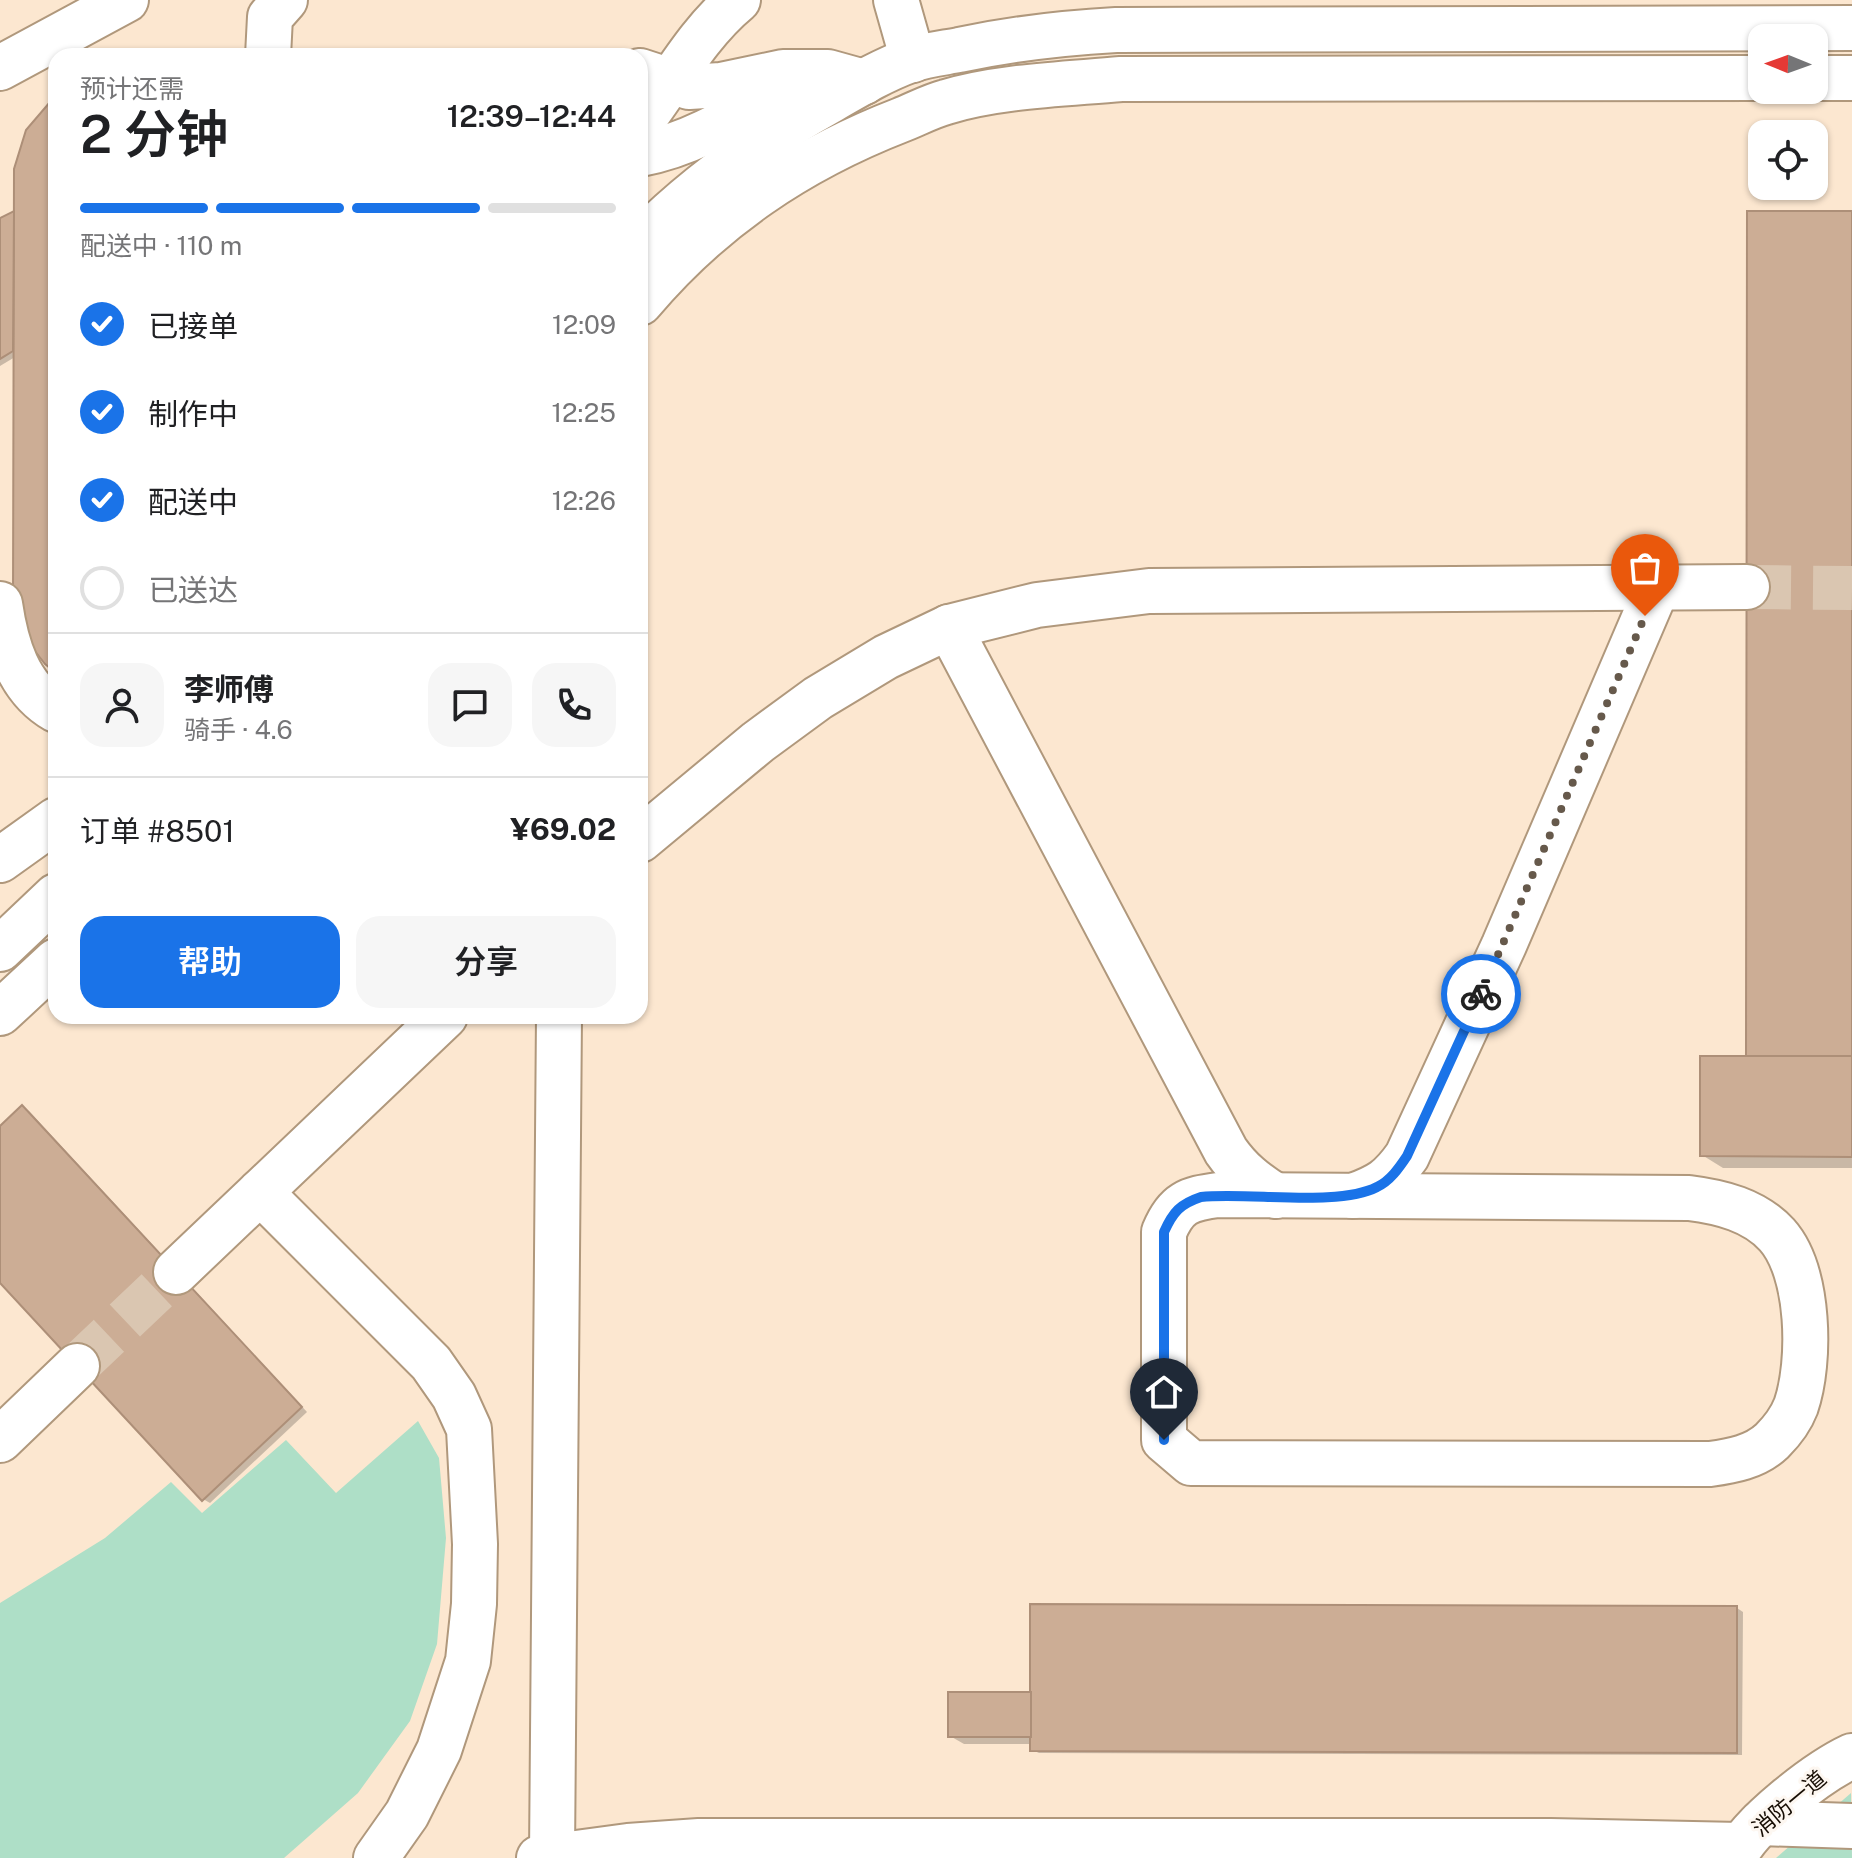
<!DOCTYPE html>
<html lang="zh">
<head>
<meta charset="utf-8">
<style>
  body { margin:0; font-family:"Public Sans","Noto Sans SC",sans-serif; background:#f6f6f6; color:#202124; height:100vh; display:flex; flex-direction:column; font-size:30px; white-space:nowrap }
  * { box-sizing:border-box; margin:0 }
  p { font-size:26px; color:#757577 }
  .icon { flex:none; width:44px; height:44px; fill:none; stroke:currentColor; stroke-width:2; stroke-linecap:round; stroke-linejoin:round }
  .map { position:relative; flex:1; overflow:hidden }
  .details { position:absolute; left:48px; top:48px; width:600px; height:976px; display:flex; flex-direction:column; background:#fff; border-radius:24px; box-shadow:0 2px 6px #0004 }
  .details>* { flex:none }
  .needle { width:52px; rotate:271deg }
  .fabs { position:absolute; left:1748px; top:24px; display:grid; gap:16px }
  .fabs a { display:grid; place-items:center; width:80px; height:80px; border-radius:16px; background:#fff; box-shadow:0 2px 6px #0004; font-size:40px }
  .pin { position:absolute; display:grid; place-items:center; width:68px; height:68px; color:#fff; margin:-82px -34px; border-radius:50% 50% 50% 0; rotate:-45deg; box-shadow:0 0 8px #0007 }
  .pin .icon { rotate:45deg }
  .courier { position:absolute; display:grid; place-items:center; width:80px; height:80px; margin:-40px; border:6px solid #1a73e8; border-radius:50%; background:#fff; color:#222; box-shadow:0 2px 10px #0007 }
  .summary em { font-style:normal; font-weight:600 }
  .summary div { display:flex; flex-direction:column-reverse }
  .summary { display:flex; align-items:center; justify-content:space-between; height:136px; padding:0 32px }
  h1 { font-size:52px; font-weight:600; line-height:60px }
  .bar { display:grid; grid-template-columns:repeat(4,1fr); gap:12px 8px; align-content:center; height:96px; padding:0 32px }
  .bar i { height:10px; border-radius:6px; background:#e0e0e0 }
  .bar .on { background:#1a73e8 }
  .bar p { grid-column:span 4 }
  .line { display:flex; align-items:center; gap:20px; padding:0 32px; border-top:2px solid #e0e0e0 }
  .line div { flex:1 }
  .round { display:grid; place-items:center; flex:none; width:84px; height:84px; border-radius:24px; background:#f6f6f6 }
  ol { padding:0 32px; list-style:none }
  li { display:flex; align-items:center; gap:24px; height:88px }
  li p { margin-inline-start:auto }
  li .icon { padding:8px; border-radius:50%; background:#1a73e8; color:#fff; stroke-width:4 }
  li:last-child { color:#757577 }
  li i { width:44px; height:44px; border:4px solid #e0e0e0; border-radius:50% }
  .primary-button { display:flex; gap:16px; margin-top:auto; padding:16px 32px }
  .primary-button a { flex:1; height:92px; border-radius:24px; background:#1a73e8; color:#fff; font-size:32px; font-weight:600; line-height:92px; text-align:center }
  .primary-button a+a { background:#f6f6f6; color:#202124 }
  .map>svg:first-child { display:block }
  .green { fill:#aedfc7 }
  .shadow { fill:#0003 }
  .building { fill:#ccad95; stroke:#ad8f78; stroke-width:2 }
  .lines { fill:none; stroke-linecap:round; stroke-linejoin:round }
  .highway-tunnel { stroke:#dac6b1; stroke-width:44; stroke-dasharray:44 22; stroke-linecap:butt }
  .minor-casing { stroke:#b0987c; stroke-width:48 }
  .highway-casing { stroke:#b0987c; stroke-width:48 }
  .minor { stroke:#fff; stroke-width:44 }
  .highway { stroke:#fff; stroke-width:44 }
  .done { stroke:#66594b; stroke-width:8; stroke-dasharray:0 14.4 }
  .route { stroke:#1a73e8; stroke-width:10 }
  .labels { text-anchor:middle; stroke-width:6; stroke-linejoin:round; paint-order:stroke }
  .street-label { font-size:22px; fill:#160d04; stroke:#fdf7f1 }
</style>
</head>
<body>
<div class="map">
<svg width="1852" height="1858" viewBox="0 0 1852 1858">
  <rect width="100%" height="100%" fill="#fce7d0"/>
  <!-- green -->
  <g class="green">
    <polygon points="418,1421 439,1458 446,1538 437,1644 410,1721 358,1793 284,1858 0,1858 0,1603 105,1538 171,1482 202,1513 286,1440 336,1493"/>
    <polygon points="1851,1793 1852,1858 1776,1858"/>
  </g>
  <!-- shadow -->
  <g class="shadow">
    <polygon points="56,97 56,670 15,357 0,366 0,220 16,213"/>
    <polygon points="1852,213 1852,1168 1723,1168 1702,1155 1754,1058"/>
    <polygon points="23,1108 29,1111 307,1412 210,1503 203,1499 0,1280 0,1129"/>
    <polygon points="1737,1608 1743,1612 1742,1755 1039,1753 1032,1750 1032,1744 964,1744 950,1736 1032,1694"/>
  </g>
  <!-- building -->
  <g class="building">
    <polygon points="56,95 56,673 45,664 31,646 13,603 14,169 26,130"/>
    <polygon points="14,211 13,351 0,359 0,218"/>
    <polygon points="1747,211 1852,211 1852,1056 1746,1056"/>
    <polygon points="1700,1056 1852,1056 1852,1157 1700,1156"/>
    <polygon points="22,1105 302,1407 202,1501 0,1283 0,1126"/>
    <polygon points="1030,1604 1737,1606 1737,1753 1030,1751"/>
    <rect x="948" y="1692" width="83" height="45"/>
  </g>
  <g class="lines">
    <!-- highway-tunnel -->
    <g class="highway-tunnel">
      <polyline points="1747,587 1852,588"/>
      <polyline points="77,1366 176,1272"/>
    </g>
    <!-- minor casing -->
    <g class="minor-casing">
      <g id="minor">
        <polyline points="896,0 913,60"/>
        <polyline points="268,56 270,17 285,0"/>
        <polyline points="0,68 126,0"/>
        <polyline points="640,71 689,87 721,85 783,72 828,72 864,82"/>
        <polyline points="1814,78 1852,78"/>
        <path d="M 640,124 C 672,82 697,34 738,0"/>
        <path d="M 640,154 C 696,144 744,111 793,83"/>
        <path d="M 640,303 C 712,218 798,160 901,120 C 916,114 931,106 946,102 C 998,86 1066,84 1121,79 L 1762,78"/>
        <path d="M 0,604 C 6,645 18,688 56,710"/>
        <path d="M 949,627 L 1226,1151 C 1240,1171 1255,1183 1276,1196"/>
        <polyline points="0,860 56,820"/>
        <polyline points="0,1013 56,961"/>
        <polyline points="260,1192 431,1363 454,1396 469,1429 475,1544 474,1604 468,1661 439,1750 407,1814 376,1858"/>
        <path d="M 1218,1195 L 1689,1198 C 1721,1202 1754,1210 1777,1235 C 1810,1272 1811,1362 1796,1406 C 1791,1419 1781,1432 1772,1441 C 1755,1457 1732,1461 1710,1464 L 1191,1463 L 1164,1440 L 1164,1232 C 1176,1203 1188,1199 1218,1195 Z"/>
        <path d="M 1353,1196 C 1380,1186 1390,1180 1407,1156 L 1504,945 L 1657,588"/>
        <polyline points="1761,1823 1852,1826"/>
        <polyline points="552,1855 559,1016"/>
        <polyline points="539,1858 628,1846 699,1841 1551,1841 1740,1845"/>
        <path d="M 1734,1858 C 1750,1824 1818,1772 1852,1756"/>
      </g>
    </g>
    <!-- highway casing -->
    <g class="highway-casing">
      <g id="highway">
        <path d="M 640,242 C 696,185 760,140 830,101 C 856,86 883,70 911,60 C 926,55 943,53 959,50 C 1011,39 1062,33 1116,30 L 1852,28"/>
        <polyline points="640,840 758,742 818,698 886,657 949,627 1037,605 1149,591 1747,587"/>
        <polyline points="0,949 56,896"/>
        <polyline points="176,1272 445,1016"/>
        <polyline points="0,1440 77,1366"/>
      </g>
    </g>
    <!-- minor -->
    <use href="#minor" class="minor"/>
    <!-- highway -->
    <use href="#highway" class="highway"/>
  </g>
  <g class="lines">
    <!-- done -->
    <polyline class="done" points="1481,994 1645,616"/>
    <!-- route -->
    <path class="route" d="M 1164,1440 L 1164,1232 C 1173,1212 1180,1204 1201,1197 C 1248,1192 1339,1207 1377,1187 C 1390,1181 1399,1168 1407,1156 L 1481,994"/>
  </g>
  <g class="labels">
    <!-- street labels -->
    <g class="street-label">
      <text transform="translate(1789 1803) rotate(-40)" y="8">消防一道</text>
    </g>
  </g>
</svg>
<div class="fabs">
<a><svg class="needle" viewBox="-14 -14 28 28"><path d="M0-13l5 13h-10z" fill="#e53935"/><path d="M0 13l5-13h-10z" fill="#757577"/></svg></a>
<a><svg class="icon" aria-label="locate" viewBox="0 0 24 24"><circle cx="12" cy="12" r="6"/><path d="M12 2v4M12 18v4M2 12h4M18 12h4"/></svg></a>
</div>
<div class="pin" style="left:1645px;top:616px;background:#ea580c"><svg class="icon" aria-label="bag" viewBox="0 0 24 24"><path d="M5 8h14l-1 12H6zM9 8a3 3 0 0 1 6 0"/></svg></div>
<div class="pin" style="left:1164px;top:1440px;background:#1f2937"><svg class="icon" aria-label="home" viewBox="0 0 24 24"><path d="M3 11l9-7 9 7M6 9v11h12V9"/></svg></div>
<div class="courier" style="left:1481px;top:994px"><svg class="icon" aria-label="bike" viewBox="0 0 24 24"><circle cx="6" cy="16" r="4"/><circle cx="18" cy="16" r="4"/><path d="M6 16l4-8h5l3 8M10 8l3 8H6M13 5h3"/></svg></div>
<section class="details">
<div class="summary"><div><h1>2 分钟</h1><p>预计还需</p></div><em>12:39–12:44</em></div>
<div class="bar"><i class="on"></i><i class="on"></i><i class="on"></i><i></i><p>配送中 · 110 m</p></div>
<ol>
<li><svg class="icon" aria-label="check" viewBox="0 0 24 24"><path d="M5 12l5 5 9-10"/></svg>已接单<p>12:09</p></li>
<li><svg class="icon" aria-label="check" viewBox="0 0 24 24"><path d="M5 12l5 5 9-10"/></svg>制作中<p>12:25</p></li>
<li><svg class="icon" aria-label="check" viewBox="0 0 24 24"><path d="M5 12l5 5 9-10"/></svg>配送中<p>12:26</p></li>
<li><i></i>已送达</li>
</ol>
<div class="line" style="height:144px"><a class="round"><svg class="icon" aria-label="person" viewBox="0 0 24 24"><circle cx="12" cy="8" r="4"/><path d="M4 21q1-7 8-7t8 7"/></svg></a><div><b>李师傅</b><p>骑手 · 4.6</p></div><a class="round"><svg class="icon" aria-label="chat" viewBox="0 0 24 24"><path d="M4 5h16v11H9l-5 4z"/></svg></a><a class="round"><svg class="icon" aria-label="phone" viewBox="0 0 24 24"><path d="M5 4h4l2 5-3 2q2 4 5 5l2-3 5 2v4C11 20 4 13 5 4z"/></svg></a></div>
<div class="line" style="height:104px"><div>订单 #8501</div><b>¥69.02</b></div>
<div class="primary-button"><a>帮助</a><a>分享</a></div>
</section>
</div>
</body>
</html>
